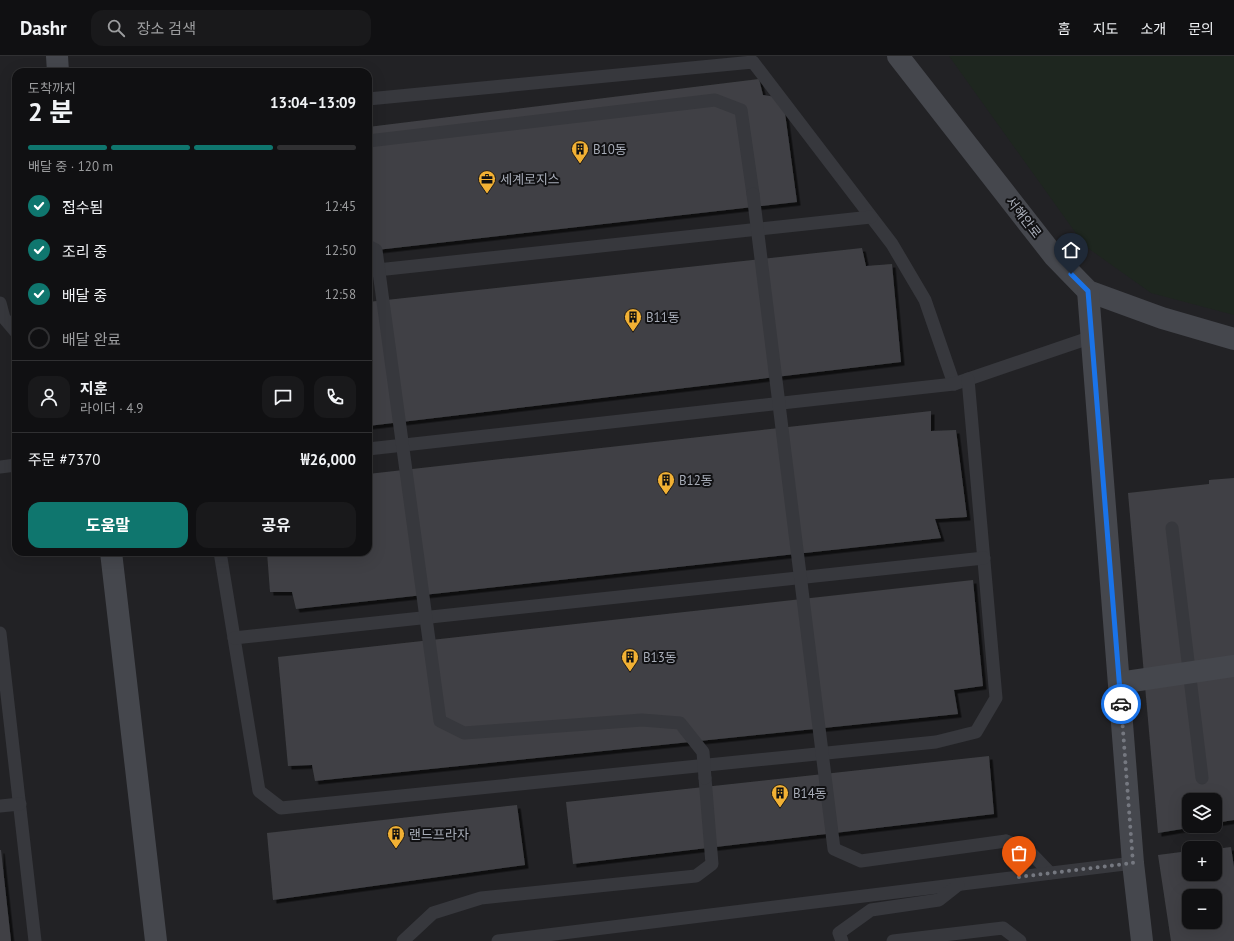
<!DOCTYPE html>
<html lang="ko">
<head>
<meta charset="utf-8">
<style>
  body { margin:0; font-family:"PT Sans","Noto Sans KR",sans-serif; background:#19191b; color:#f1f3f6; height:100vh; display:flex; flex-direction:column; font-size:15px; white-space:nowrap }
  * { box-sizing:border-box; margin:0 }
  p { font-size:13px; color:#9c9d9f }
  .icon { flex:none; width:22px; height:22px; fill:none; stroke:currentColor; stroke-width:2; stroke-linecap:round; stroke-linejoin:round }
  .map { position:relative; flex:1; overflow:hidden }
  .sheet { position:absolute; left:12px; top:12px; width:360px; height:488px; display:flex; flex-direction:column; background:#101012; border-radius:12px; box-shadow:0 4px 16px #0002,0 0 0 1px #303032 }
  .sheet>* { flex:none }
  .controls { position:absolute; left:1182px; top:737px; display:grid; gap:8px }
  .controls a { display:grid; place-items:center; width:40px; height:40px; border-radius:8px; background:#101012; box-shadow:0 4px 16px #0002,0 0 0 1px #303032; font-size:20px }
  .pin { position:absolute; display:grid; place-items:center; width:34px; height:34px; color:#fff; margin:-41px -17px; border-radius:50% 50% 50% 0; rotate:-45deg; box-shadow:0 0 4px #0007 }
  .pin .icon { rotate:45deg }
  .courier { position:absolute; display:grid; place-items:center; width:40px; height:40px; margin:-20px; border:3px solid #1a73e8; border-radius:50%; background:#fff; color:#222; box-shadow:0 1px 5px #0007 }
  .headline em { font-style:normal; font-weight:700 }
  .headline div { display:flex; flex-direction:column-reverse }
  .headline { display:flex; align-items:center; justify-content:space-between; height:68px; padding:0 16px }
  h1 { font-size:26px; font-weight:700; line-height:30px }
  .bar { display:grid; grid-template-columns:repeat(4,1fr); gap:6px 4px; align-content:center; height:48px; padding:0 16px }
  .bar i { height:5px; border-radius:3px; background:#303032 }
  .bar .selected { background:#0f766e }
  .bar p { grid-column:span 4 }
  .line { display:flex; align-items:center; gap:10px; padding:0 16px; border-top:1px solid #303032 }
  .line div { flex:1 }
  .round { display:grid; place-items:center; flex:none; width:42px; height:42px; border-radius:12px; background:#19191b }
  ol { padding:0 16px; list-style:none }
  li { display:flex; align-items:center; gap:12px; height:44px }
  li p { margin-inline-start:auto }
  li .icon { padding:4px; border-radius:50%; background:#0f766e; color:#fff; stroke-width:4 }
  li:last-child { color:#9c9d9f }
  li i { width:22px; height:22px; border:2px solid #303032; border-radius:50% }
  .button { display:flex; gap:8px; margin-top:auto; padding:8px 16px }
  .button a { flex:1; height:46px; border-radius:12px; background:#0f766e; color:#fff; font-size:16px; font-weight:700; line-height:46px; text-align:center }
  .button a+a { background:#19191b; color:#f1f3f6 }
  header { display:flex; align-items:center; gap:24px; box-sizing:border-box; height:56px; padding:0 20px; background:#101012; border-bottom:1px solid #303032 }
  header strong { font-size:19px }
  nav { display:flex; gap:22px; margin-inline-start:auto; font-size:14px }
  .search { width:280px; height:36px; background:#19191b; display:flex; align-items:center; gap:10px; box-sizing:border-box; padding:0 14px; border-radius:12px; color:#9c9d9f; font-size:15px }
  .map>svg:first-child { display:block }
  .built { fill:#222225; fill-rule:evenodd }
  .green { fill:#1e261f }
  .building { fill:#404145; fill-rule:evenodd; filter:url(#shadow) }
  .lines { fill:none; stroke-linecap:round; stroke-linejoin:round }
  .lane { stroke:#37383d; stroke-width:13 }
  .secondary { stroke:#45474d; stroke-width:22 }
  .lane-bridge { stroke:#37383d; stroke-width:13 }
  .done { stroke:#757880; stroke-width:4; stroke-dasharray:0 7.2 }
  .route { stroke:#1a73e8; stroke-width:5 }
  .labels { text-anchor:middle; stroke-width:4; stroke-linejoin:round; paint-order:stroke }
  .poi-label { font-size:13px; fill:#a8adb8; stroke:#111113; text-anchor:start }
  .street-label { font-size:13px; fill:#a8adb8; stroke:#111113 }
</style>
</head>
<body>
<header>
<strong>Dashr</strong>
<div class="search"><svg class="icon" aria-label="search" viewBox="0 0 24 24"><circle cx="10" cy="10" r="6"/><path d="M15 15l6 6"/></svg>장소 검색</div>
<nav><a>홈</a><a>지도</a><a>소개</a><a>문의</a></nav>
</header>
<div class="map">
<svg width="1234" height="885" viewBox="0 0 1234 885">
  <defs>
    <filter id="shadow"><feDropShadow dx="3.5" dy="3.5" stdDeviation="0" flood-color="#0009"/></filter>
  </defs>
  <rect width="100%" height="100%" fill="#161618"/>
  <!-- built -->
  <path class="built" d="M 0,0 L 1053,0 L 1234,158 L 1234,885 L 0,885 ZM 16,16 L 368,16 L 368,496 L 16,496 ZM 1189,744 L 1215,744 L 1215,770 L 1189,770 ZM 1189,792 L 1215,792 L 1215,818 L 1189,818 ZM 1189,840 L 1215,840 L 1215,866 L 1189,866 Z"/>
  <!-- green -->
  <polygon class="green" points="949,0 1234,0 1234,259 1151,237 1085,190"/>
  <!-- building -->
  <g class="building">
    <polygon points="759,23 763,39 783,42 797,146 368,195 368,71"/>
    <polygon points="862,192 866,210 892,208 901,306 368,370 368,246"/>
    <polygon points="931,355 931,375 956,374 967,461 935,463 941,482 296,553 292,536 270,536 267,496 368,496 368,418"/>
    <polygon points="1234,422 1234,764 1215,767 1215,744 1189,744 1189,770 1194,771 1158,777 1128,437 1209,428 1209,424"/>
    <polygon points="973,524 983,630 954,634 958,658 315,725 312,709 288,710 278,601"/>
    <polygon points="989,700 994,758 573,808 566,746"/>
    <polygon points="517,749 525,809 273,844 267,777"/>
    <path d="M 1231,791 L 1234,811 L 1234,885 L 1171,885 L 1158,799 L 1189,795 L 1189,818 L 1215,818 L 1215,793 ZM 1189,840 L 1215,840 L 1215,866 L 1189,866 Z"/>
    <polygon points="0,794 1,794 11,885 0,885"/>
  </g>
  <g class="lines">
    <!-- lane -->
    <g class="lane">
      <polyline points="368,43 753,6 892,188 925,244 954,328"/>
      <polyline points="368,85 715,44 741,54 753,138"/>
      <polyline points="368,215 871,161"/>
      <polyline points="0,247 4,262 16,276"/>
      <polyline points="368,393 954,328 1092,281"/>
      <polyline points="0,411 16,409"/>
      <polyline points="1172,472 1202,722"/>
      <polyline points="220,496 259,735 281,752 936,686 976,676 996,642 968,323"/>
      <polyline points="0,577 35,885"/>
      <polyline points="234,582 984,502"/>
      <polyline points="0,750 20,748"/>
      <polyline points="1006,785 1028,794 1050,817"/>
      <polyline points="403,885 433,857 481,842 696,820 712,808 705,722"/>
      <polyline points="498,885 1133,807"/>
      <polyline points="842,885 839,877 871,854 939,844 958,829"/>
      <polyline points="893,885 1003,872 1020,885"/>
    </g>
    <!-- secondary -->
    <g class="secondary">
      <polyline points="57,0 58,16"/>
      <polyline points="898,0 1054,200 1088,235 1162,262 1234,283"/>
      <polyline points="1088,235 1133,807 1142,885"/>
      <polyline points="111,496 156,885"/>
      <polyline points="1119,627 1234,610"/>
    </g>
    <!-- lane-bridge -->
    <g class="lane-bridge">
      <polyline points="753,138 834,793 861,805 1006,785"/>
      <polyline points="368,190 376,194 440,665 464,677 642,664 680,667 703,696 705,722"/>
    </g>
  </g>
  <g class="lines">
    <!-- done -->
    <polyline class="done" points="1019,821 1133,807 1121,648"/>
    <!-- route -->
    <polyline class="route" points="1071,218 1088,235 1121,648"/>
  </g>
  <!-- icons -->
  <defs>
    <g id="building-pin" transform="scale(0.9)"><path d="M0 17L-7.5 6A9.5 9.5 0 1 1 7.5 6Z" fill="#f2b134" stroke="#111113"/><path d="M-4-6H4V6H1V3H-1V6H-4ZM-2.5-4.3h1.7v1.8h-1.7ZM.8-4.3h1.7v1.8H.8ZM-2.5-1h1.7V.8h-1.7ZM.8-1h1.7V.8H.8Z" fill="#111"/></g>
    <g id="office-pin" transform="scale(0.9)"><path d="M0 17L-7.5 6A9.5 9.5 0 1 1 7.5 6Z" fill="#f2b134" stroke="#111113"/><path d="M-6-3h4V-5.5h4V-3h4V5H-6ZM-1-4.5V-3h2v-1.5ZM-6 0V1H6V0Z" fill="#111"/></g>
  </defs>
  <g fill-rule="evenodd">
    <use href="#building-pin" x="580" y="93"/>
    <use href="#office-pin" x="487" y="123"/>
    <use href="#building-pin" x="633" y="261"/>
    <use href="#building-pin" x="666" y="424"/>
    <use href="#building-pin" x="630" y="601"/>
    <use href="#building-pin" x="780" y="737"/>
    <use href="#building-pin" x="396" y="778"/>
  </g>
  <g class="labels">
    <!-- poi labels -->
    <g class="poi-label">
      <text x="593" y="98">B10동</text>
      <text x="500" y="128">세계로지스</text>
      <text x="646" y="266">B11동</text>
      <text x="679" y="429">B12동</text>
      <text x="643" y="606">B13동</text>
      <text x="793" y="742">B14동</text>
      <text x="409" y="783">랜드프라자</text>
    </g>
    <!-- street labels -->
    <g class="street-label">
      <text transform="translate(1024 161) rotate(52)" y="5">서해안로</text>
    </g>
  </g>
</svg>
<div class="controls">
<a><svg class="icon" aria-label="layers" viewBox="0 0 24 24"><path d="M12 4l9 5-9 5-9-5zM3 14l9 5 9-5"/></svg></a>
<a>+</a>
<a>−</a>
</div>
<div class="pin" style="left:1019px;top:821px;background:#ea580c"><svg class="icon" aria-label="bag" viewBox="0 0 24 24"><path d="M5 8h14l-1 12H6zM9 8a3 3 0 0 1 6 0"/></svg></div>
<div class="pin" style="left:1071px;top:218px;background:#1f2937"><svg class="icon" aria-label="home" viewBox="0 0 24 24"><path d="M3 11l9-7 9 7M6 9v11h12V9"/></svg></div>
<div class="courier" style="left:1121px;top:648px"><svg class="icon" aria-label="car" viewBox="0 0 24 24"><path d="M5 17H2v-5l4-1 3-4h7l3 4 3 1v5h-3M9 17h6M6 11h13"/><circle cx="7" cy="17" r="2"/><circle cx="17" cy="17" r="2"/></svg></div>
<section class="sheet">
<div class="headline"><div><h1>2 분</h1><p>도착까지</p></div><em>13:04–13:09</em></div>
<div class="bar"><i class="selected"></i><i class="selected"></i><i class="selected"></i><i></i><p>배달 중 · 120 m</p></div>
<ol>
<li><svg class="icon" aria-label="check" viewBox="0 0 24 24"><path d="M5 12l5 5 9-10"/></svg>접수됨<p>12:45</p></li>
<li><svg class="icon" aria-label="check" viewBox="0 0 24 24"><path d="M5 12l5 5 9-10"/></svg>조리 중<p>12:50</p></li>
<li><svg class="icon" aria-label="check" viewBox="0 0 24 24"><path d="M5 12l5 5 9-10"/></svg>배달 중<p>12:58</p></li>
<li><i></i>배달 완료</li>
</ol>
<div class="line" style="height:72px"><a class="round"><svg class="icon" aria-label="person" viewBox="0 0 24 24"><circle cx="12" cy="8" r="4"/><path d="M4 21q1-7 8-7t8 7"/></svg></a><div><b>지훈</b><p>라이더 · 4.9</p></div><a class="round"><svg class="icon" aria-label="chat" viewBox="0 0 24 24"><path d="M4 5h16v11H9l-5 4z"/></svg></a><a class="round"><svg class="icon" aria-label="phone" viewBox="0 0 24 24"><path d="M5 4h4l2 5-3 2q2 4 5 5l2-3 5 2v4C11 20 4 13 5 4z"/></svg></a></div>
<div class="line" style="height:52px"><div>주문 #7370</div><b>₩26,000</b></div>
<div class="button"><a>도움말</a><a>공유</a></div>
</section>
</div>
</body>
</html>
